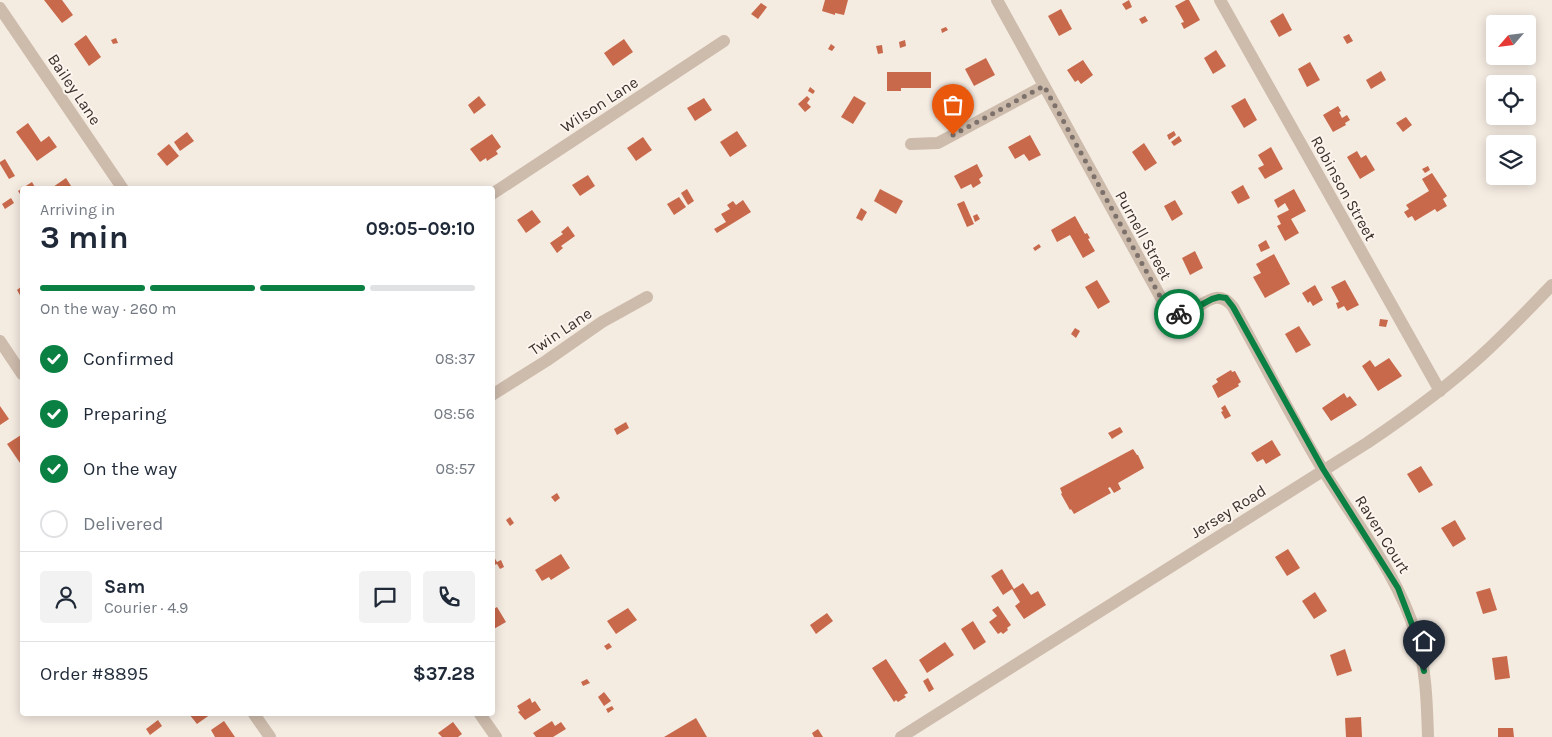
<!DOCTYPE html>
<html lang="en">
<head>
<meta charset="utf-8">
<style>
  body { margin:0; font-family:Karla,sans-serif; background:#f2f2f3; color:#1f2937; height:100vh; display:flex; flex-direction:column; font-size:19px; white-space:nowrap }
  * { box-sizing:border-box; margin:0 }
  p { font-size:16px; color:#747a83 }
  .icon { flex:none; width:28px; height:28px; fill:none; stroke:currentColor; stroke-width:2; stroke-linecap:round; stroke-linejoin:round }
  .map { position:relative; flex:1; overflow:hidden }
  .panel { position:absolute; left:20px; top:186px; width:475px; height:530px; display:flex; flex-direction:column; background:#fff; border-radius:5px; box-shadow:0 2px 12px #0003 }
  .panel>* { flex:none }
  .needle { width:32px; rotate:242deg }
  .fabs { position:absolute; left:1486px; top:15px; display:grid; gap:10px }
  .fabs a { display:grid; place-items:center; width:50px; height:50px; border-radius:5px; background:#fff; box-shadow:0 2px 12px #0003; font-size:25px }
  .pin { position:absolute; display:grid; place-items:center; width:42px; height:42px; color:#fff; margin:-51px -21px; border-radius:50% 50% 50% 0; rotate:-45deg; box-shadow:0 0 5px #0007 }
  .pin .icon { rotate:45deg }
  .courier { position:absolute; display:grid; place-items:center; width:50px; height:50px; margin:-25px; border:4px solid #0b8043; border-radius:50%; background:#fff; color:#222; box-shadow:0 1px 6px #0007 }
  .head em { font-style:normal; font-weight:700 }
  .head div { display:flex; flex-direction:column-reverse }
  .head { display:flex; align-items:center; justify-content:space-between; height:85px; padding:0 20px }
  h1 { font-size:32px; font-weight:700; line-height:38px }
  .bar { display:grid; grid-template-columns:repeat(4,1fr); gap:8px 5px; align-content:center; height:60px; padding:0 20px }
  .bar i { height:6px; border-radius:4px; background:#e0e1e3 }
  .bar .active { background:#0b8043 }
  .bar p { grid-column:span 4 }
  .line { display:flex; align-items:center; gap:12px; padding:0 20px; border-top:1px solid #e0e1e3 }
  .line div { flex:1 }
  .round { display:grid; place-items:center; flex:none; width:52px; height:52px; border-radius:5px; background:#f2f2f3 }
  ol { padding:0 20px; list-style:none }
  li { display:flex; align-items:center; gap:15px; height:55px }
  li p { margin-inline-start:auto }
  li .icon { padding:5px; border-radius:50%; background:#0b8043; color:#fff; stroke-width:4 }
  li:last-child { color:#747a83 }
  li i { width:28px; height:28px; border:2px solid #e0e1e3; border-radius:50% }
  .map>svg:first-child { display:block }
  .building { fill:#c8694b }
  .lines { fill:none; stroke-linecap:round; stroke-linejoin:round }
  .minor { stroke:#cdbbac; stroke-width:12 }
  .done { stroke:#7c716b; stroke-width:5; stroke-dasharray:0 9 }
  .route { stroke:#0b8043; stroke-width:6 }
  .labels { text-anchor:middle; stroke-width:4; stroke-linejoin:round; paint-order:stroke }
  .street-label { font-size:16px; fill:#3b302b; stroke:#fbf5ee }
</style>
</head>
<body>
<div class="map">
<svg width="1552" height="737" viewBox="0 0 1552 737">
  <rect width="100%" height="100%" fill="#f4ebe1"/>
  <!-- building -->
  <g class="building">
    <polygon points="44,0 62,0 73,15 62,23"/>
    <polygon points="825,0 848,0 844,15 835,13 835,15 822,11"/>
    <polygon points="1129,0 1132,7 1126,10 1122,4"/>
    <polygon points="1186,0 1189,0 1200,20 1184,29 1181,23 1184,22 1175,6"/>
    <polygon points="761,3 767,7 758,19 751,14"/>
    <polygon points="1061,9 1072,29 1059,36 1048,16"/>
    <polygon points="1283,13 1292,30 1279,37 1270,21"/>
    <polygon points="1145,16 1148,21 1142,24 1139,19"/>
    <polygon points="946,27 948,30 942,33 941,29"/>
    <polygon points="1349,34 1353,41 1347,44 1343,37"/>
    <polygon points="86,35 101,57 89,66 74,44"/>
    <polygon points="116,38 118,43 113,44 111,40"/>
    <polygon points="624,39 633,52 613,66 604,53"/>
    <polygon points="905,40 906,46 900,48 899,42"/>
    <polygon points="831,44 835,47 832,51 828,49"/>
    <polygon points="882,45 883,53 878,54 876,46"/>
    <polygon points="1216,50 1226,66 1213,74 1204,58"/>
    <polygon points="986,58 995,75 974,86 965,69"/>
    <polygon points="1083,60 1093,75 1081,84 1078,80 1075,82 1067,70"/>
    <polygon points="1310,62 1320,80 1307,87 1298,69"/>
    <polygon points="1381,71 1386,80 1371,89 1366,80"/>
    <polygon points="887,72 931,72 931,88 901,88 901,91 887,91"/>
    <polygon points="810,87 815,91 813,94 808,91"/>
    <polygon points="479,96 486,105 474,114 468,105"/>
    <polygon points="807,96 810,99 807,103 811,107 805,112 798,104"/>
    <polygon points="854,96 866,103 853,124 841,117"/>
    <polygon points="704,98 712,110 695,121 687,108"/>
    <polygon points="1245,98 1257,120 1244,128 1231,106"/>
    <polygon points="1338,106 1341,111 1339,112 1342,118 1347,115 1350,120 1345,123 1346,125 1333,132 1323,115"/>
    <polygon points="1406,117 1412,125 1403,132 1396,123"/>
    <polygon points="28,123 41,142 49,136 57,147 37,161 16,132"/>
    <polygon points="737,131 747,146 730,157 720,142"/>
    <polygon points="1174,131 1176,135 1169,140 1167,135"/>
    <polygon points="187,132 194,141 180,151 174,142"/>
    <polygon points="492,134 501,147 496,151 498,154 487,161 486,158 480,162 470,149"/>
    <polygon points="1030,135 1041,155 1029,161 1024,154 1015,159 1008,147"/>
    <polygon points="1179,136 1182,141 1174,146 1171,142"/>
    <polygon points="643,137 652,150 636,161 627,148"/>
    <polygon points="1144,143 1157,163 1145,171 1132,152"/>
    <polygon points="169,144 179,156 167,166 157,154"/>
    <polygon points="1271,147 1283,169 1265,179 1258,168 1264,165 1258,155"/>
    <polygon points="1357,151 1361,158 1366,155 1375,170 1360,179 1347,157"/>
    <polygon points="5,159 15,176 9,179 0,164 0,162"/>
    <polygon points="977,164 983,176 979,179 981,183 973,188 971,184 961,189 954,176"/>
    <polygon points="1428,166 1430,170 1425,173 1422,169"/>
    <polygon points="1432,173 1447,196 1443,199 1447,206 1437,212 1435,209 1415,221 1412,216 1408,218 1404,212 1409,209 1406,205 1429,191 1422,179"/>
    <polygon points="588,175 595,186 580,196 572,185"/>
    <polygon points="66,178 73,189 55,189 53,187"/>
    <polygon points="32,182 36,189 22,189 22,197 18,191"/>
    <polygon points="1243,185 1250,198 1238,204 1231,192"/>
    <polygon points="687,189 694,201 688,205 681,193"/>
    <polygon points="880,189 903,201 896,214 874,201"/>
    <polygon points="1294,189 1306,211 1291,219 1299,233 1285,241 1277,226 1281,224 1277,216 1289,210 1285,203 1278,208 1274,200"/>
    <polygon points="679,197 686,207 674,215 667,204"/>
    <polygon points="11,198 14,203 5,209 2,204"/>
    <polygon points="743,200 751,212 717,233 714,229 726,222 721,214 730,209 727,205 733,201 736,205"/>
    <polygon points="1175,200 1183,214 1172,221 1164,206"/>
    <polygon points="964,201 974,224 967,227 957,204"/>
    <polygon points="861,208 867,212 862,221 856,218"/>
    <polygon points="532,210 541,222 526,233 517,220"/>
    <polygon points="977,214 980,219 975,222 973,216"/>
    <polygon points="1075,216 1085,234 1087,233 1090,238 1088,239 1095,251 1083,258 1070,235 1057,242 1051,230"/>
    <polygon points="568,226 575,236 561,246 563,248 557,253 550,243 563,234 561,232"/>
    <polygon points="1266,240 1270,248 1261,252 1258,245"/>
    <polygon points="1039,244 1041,247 1035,251 1033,248"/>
    <polygon points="1195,251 1203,268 1190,275 1182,258"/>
    <polygon points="1274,254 1290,284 1265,298 1253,277 1261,273 1256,264"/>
    <polygon points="1097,280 1110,302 1098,309 1085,287"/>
    <polygon points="1345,280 1359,305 1347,311 1344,306 1338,309 1336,303 1339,302 1331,287"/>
    <polygon points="1315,285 1323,300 1313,306 1310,301 1308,303 1302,293"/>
    <polygon points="22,286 22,299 17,290"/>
    <polygon points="1380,319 1388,320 1386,327 1379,326"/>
    <polygon points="1299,326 1311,345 1296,353 1285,334"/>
    <polygon points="1075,328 1080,331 1076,338 1071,334"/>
    <polygon points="1389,358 1402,376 1378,391 1362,366 1370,360 1375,367"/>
    <polygon points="1231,370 1232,372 1235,371 1241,382 1238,384 1239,386 1218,398 1212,386 1218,382 1216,379"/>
    <polygon points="1344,393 1347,398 1350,396 1357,405 1331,421 1322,408"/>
    <polygon points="1225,405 1231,416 1225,419 1221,412 1223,411 1221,408"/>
    <polygon points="0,406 9,419 0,425"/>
    <polygon points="626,422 629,428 617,435 614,429"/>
    <polygon points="1120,427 1123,432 1112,439 1108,433"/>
    <polygon points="21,435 22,438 22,461 20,463 7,444"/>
    <polygon points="1272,440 1281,455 1266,464 1263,459 1257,462 1251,453"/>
    <polygon points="1133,449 1137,455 1138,455 1144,468 1118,483 1121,489 1114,493 1110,487 1108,488 1111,493 1074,514 1071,509 1070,510 1061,494 1062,493 1060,488"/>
    <polygon points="1421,466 1433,485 1419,493 1407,474"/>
    <polygon points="557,493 560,498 555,502 551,497"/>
    <polygon points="510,517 514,523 510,526 506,520"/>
    <polygon points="1455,520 1466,539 1453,547 1441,528"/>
    <polygon points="1288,549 1300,568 1287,576 1275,557"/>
    <polygon points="561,554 570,568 551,580 549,577 542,581 535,570"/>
    <polygon points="494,557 497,562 501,560 504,567 500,569 497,564 492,566 492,558"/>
    <polygon points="1002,569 1014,589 1023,583 1031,595 1038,591 1046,605 1024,619 1015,606 1020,602 1012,589 1003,595 991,576"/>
    <polygon points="1490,588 1497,610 1483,614 1476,592"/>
    <polygon points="1315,592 1327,611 1314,619 1302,601"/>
    <polygon points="998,606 1011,625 1007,628 1008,630 1003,634 1001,632 998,634 989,622 997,616 992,610"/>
    <polygon points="497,607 506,622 492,630 492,615 494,614 492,610"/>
    <polygon points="628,608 637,620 616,634 607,621"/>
    <polygon points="827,613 833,621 816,634 810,625"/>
    <polygon points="973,621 986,642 974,650 961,629"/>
    <polygon points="945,642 954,655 927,673 919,660"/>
    <polygon points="609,643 612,647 607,650 604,646"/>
    <polygon points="1345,649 1352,671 1337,676 1330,655"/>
    <polygon points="1507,656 1510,678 1495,680 1492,658"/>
    <polygon points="886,659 908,693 904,695 906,697 898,702 896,700 894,702 872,668"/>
    <polygon points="928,678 934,689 929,692 923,681"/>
    <polygon points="587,679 590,683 583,686 581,682"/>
    <polygon points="604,692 611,701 604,706 598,697"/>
    <polygon points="530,698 532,703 535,701 541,710 525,720 518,712 520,711 517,706"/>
    <polygon points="612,706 614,709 608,713 606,709"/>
    <polygon points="189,714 211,714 197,724"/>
    <polygon points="1361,717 1362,737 1346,737 1345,718"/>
    <polygon points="696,718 707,737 664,737"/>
    <polygon points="158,720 162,726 150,735 146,729"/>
    <polygon points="224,721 235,737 215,737 211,730"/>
    <polygon points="552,721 555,726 561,722 566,729 553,737 536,737 533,733"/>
    <polygon points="453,722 462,734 458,737 442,737 438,733"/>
    <polygon points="1498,728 1513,728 1514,737 1498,737"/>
    <polygon points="818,729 823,737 814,737 812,733"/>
  </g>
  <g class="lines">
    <!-- minor -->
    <g class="minor">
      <path d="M 997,0 L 1166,307 L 1171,311 L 1180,314 C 1201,311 1215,284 1233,307 C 1263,361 1291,417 1323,470 C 1356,524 1398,574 1416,635 C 1426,668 1427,703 1428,737"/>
      <polyline points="1220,0 1440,391"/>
      <polyline points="0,8 123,189"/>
      <polyline points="911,144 938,143 1044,86"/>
      <polyline points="492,194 724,41"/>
      <polyline points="0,341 22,374"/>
      <polyline points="492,395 546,361 602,322 647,297"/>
      <polyline points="254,714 270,737"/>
      <polyline points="480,714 496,737"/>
      <path d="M 901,737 L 1367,443 C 1407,416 1446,388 1482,355 C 1506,333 1529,309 1552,285"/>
    </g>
  </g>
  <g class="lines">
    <!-- done -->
    <polyline class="done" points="953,135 1044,86 1161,298 1170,311 1179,314"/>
    <!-- route -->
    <polyline class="route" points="1179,314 1184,314 1212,299 1219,297 1226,298 1233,307 1323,469 1398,588 1416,635 1424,671"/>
  </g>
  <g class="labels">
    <!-- street labels -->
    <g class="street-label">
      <text transform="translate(75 89) rotate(56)" y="6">Bailey Lane</text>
      <text transform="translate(599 104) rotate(-33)" y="6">Wilson Lane</text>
      <text transform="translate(1344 188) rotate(61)" y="6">Robinson Street</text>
      <text transform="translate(1144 235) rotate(61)" y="6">Purnell Street</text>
      <text transform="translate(560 331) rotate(-34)" y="6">Twin Lane</text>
      <text transform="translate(1228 511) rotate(-32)" y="6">Jersey Road</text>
      <text transform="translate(1383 534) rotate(58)" y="6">Raven Court</text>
    </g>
  </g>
</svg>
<div class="fabs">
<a><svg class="needle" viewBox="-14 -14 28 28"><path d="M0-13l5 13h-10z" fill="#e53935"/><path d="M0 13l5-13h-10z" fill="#747a83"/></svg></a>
<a><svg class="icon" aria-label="locate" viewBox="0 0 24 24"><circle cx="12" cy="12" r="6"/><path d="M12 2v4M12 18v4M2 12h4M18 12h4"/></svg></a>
<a><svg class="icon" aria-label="layers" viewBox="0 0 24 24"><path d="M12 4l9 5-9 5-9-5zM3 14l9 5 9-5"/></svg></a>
</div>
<div class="pin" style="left:953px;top:135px;background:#ea580c"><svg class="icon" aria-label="bag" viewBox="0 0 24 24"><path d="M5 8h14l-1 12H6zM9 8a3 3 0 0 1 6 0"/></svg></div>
<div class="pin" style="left:1424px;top:671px;background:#1f2937"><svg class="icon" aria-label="home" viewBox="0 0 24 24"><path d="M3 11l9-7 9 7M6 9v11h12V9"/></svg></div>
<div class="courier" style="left:1179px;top:314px"><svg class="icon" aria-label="bike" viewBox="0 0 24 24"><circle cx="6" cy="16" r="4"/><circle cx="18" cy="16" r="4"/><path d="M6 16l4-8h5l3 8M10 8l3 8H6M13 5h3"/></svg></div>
<section class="panel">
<div class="head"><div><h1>3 min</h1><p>Arriving in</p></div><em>09:05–09:10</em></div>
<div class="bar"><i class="active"></i><i class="active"></i><i class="active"></i><i></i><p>On the way · 260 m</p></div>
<ol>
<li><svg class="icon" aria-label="check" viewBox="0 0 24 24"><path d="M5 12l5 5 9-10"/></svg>Confirmed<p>08:37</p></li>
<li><svg class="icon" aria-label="check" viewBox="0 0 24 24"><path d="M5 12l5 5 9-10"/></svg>Preparing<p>08:56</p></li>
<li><svg class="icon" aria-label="check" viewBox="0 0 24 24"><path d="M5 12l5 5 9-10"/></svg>On the way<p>08:57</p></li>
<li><i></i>Delivered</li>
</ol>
<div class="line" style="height:90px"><a class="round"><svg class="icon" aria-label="person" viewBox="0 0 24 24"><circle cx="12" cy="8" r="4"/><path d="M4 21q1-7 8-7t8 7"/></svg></a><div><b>Sam</b><p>Courier · 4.9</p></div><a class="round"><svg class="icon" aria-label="chat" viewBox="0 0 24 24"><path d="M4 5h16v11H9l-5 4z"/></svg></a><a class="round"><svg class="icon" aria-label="phone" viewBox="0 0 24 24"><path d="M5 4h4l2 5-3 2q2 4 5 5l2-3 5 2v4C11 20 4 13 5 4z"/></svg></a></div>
<div class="line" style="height:65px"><div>Order #8895</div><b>$37.28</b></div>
</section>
</div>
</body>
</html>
